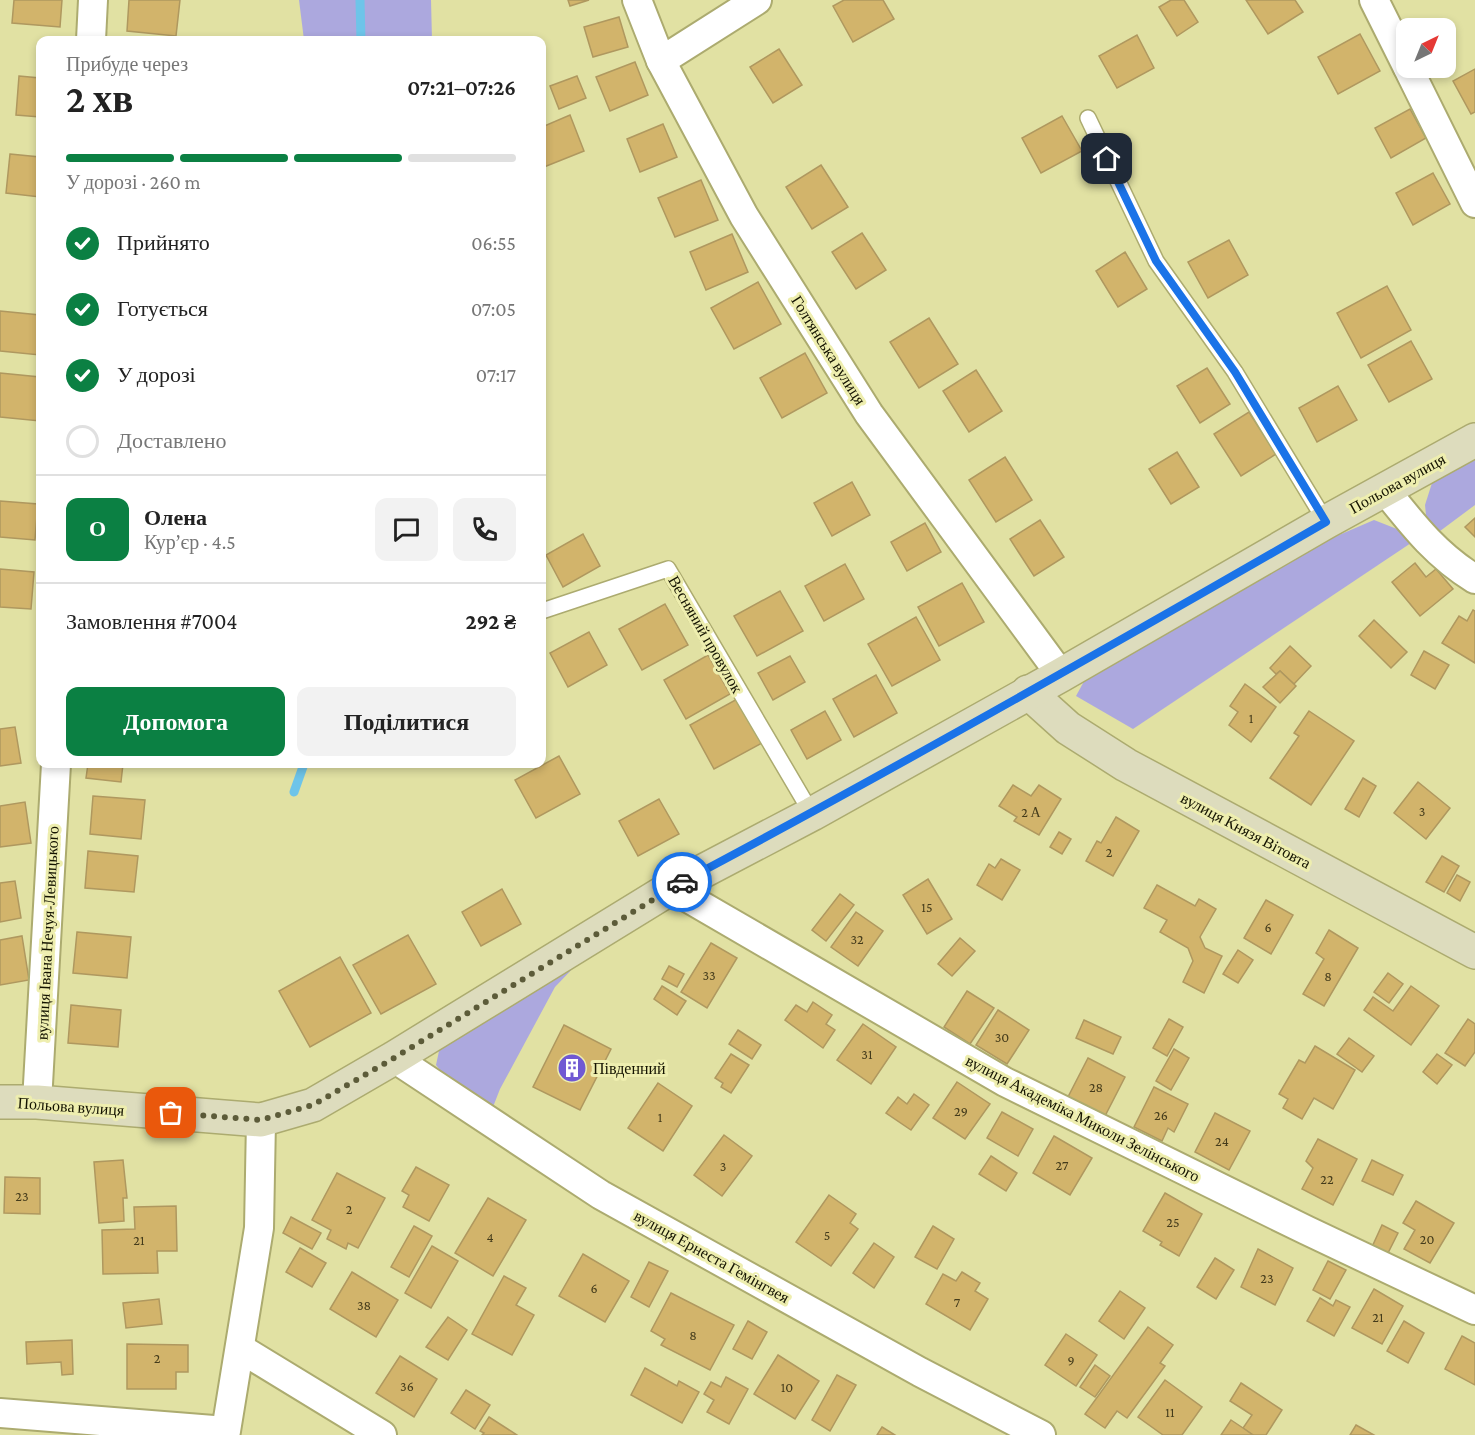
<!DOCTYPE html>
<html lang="uk">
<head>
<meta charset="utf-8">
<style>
  body { margin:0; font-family:"Crimson Pro",serif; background:#f2f2f2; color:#222; height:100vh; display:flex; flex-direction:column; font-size:22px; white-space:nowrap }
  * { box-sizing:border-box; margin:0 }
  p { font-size:20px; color:#767676 }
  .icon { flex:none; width:33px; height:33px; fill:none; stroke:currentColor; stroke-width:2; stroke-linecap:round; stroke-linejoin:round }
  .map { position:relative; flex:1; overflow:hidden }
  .panel { position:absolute; left:36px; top:36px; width:510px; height:732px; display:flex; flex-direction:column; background:#fff; border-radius:12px; box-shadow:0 3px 9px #0003 }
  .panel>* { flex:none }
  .needle { width:39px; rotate:43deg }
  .buttons { position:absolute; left:1396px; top:18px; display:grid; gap:12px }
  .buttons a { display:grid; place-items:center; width:60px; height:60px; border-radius:12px; background:#fff; box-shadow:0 3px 9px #0003; font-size:30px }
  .pin { position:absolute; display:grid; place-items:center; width:51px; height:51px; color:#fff; margin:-26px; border-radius:12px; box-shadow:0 3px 9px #0006 }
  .courier { position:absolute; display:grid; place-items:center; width:60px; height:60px; margin:-30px; border:4px solid #1a73e8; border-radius:50%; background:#fff; color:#222; box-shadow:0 2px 8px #0007 }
  .head em { font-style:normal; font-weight:600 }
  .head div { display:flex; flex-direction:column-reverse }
  .head { display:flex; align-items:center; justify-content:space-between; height:102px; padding:0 30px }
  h1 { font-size:39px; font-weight:600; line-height:45px }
  .bar { display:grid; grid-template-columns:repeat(4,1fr); gap:9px 6px; align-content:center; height:72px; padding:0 30px }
  .bar i { height:8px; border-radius:4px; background:#e0e0e0 }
  .bar .on { background:#0b8043 }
  .bar p { grid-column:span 4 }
  .line { display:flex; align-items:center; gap:15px; padding:0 30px; border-top:2px solid #e0e0e0 }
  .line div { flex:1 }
  .round { display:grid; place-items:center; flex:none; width:63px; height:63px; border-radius:12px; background:#f2f2f2 }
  ol { padding:0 30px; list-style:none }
  li { display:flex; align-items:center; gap:18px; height:66px }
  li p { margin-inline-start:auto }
  li .icon { padding:6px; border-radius:50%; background:#0b8043; color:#fff; stroke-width:4 }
  li:last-child { color:#767676 }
  li i { width:33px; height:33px; border:3px solid #e0e0e0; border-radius:50% }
  .action { display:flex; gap:12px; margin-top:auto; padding:12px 30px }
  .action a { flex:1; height:69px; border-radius:12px; background:#0b8043; color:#fff; font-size:24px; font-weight:600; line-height:69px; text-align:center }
  .action a+a { background:#f2f2f2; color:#222 }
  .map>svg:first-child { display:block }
  .green { fill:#aca8de }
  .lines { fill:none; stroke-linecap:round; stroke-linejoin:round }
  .stream { stroke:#6ec4e9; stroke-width:9 }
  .building { fill:#d2b46b; stroke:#af985f; stroke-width:1.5 }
  .lane-casing { stroke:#acab6f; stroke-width:18 }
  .street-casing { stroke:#acab6f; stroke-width:32 }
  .secondary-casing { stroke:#acab6f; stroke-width:36 }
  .lane { stroke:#fff; stroke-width:15 }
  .street { stroke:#fff; stroke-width:28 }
  .secondary { stroke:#dddcbd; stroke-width:33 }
  .done { stroke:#5c5b39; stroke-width:6; stroke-dasharray:0 10.8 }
  .route { stroke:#1a73e8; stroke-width:8 }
  .labels { text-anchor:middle; stroke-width:6; stroke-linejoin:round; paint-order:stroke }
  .number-label { font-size:14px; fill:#443b1b }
  .street-label { font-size:16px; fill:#141300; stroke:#eeeeaf }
  .poi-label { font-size:16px; fill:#141300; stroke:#eeeeaf; text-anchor:start }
</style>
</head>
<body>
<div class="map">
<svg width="1475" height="1435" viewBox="0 0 1475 1435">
  <rect width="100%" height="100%" fill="#e1e1a3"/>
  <!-- green -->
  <g class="green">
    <polygon points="299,0 431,0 432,40 304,40"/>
    <polygon points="1475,456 1475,505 1436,534 1427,525 1425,505 1432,483"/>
    <polygon points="1374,520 1397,529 1414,541 1133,729 1076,696 1088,674 1311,547"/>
    <polygon points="578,963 555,987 500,1089 491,1112 446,1078 436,1065 439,1051 467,1025"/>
  </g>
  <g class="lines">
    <!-- stream -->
    <g class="stream">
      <polyline points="360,0 361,40"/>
      <polyline points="294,792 304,764"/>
    </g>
  </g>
  <!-- building -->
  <g class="building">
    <polygon points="14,0 62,0 60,27 12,23"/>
    <polygon points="129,0 180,0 176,36 127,31"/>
    <polygon points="568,0 589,0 570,6"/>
    <polygon points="844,0 883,0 894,19 853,42 833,6"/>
    <polygon points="1171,0 1184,0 1198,22 1177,36 1159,7"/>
    <polygon points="1246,0 1295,0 1303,12 1268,34"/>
    <polygon points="619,17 628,47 593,57 584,27"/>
    <polygon points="1360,34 1380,71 1338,94 1318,57"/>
    <polygon points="1137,35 1154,68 1117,88 1099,56"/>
    <polygon points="779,49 802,85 773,103 750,67"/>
    <polygon points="635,62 648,95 610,111 596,77"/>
    <polygon points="1475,69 1475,112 1471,114 1453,81"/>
    <polygon points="19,76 40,78 40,117 16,115"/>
    <polygon points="577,76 586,98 559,109 550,86"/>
    <polygon points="1410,109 1426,138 1391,158 1375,128"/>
    <polygon points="570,115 584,151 544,167 542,162 542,127"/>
    <polygon points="1062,116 1082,151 1041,173 1022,138"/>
    <polygon points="663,124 677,157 640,172 627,139"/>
    <polygon points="10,154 40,157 40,197 6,193"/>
    <polygon points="821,165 848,207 812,229 786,187"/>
    <polygon points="1433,173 1450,204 1413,225 1396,193"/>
    <polygon points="701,180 718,220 675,237 658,198"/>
    <polygon points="862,233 886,270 856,289 832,252"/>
    <polygon points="732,234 748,272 706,290 690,252"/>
    <polygon points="1229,240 1248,275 1208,298 1188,262"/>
    <polygon points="1125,252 1147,289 1118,307 1096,271"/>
    <polygon points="758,282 781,324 734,349 711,308"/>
    <polygon points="1387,286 1411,330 1361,358 1337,313"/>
    <polygon points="0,311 40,315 40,355 0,351"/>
    <polygon points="929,318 958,364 919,388 890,342"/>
    <polygon points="1411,341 1432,379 1389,402 1368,365"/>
    <polygon points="805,353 827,393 782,418 760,378"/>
    <polygon points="1207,368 1230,404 1200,423 1177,386"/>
    <polygon points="976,370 1002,411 969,432 943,391"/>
    <polygon points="0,373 40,377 40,421 0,417"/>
    <polygon points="1338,386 1357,420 1317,442 1299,408"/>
    <polygon points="1249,412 1276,454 1241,476 1214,434"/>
    <polygon points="1177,452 1199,487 1171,504 1149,469"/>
    <polygon points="1005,457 1032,500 996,522 969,480"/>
    <polygon points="852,482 870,515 832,536 814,503"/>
    <polygon points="0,501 38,504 35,540 0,537"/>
    <polygon points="1475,518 1475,537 1465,527"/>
    <polygon points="1040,520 1064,557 1034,576 1010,539"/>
    <polygon points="925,523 941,552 907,571 891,542"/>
    <polygon points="583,534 600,566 563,587 546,555"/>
    <polygon points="1415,563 1426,577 1436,569 1453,589 1420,616 1392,582"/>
    <polygon points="845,564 864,599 824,621 805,586"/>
    <polygon points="0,569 34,572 31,609 0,607"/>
    <polygon points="962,583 984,622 939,646 918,607"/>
    <polygon points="780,591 803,631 757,656 734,616"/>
    <polygon points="665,604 688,645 642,670 619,629"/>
    <polygon points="1473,610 1475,611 1475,663 1442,643 1459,616 1467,621"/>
    <polygon points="916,617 940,660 892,686 868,644"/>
    <polygon points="1374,620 1407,652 1391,668 1359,636"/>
    <polygon points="589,632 607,665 568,687 550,653"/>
    <polygon points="1290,646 1311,666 1294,684 1280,671 1276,674 1270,668"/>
    <polygon points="1424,651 1449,665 1435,689 1411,675"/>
    <polygon points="708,655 730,694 686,719 664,680"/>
    <polygon points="790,656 805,682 773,700 758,673"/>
    <polygon points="1280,671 1296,686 1280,703 1263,687"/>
    <polygon points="876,675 897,713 854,737 833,699"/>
    <polygon points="1245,684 1276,707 1251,742 1229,725 1238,712 1230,706"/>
    <polygon points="739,698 764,742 714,769 690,725"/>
    <polygon points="825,711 841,740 807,759 791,730"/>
    <polygon points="1309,711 1354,741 1311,805 1270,778 1299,736 1294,733"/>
    <polygon points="15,727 21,763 0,766 0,729"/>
    <polygon points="559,756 580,794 536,818 515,780"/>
    <polygon points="88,764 123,764 121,782 86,778"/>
    <polygon points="1363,778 1376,786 1359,817 1345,809"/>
    <polygon points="1418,782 1450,808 1426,839 1394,813"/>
    <polygon points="1013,785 1031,796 1039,785 1061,799 1039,835 1014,821 1017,817 999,806"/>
    <polygon points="93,796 145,800 141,839 90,834"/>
    <polygon points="659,799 679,834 638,856 619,821"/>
    <polygon points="25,802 31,843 0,847 0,806"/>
    <polygon points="1116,817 1139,831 1113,876 1086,861 1097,841 1101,843"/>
    <polygon points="1059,832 1071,839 1062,854 1050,847"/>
    <polygon points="88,851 138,856 134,892 85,888"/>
    <polygon points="1442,856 1459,866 1444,892 1426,882"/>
    <polygon points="1001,859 1020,870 1002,900 977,885 989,864 995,868"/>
    <polygon points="1457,875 1470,882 1460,901 1447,893"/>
    <polygon points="928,879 952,919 927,934 903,895"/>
    <polygon points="15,881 21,918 0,922 0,883"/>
    <polygon points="1157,885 1195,906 1199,899 1216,909 1200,937 1205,948 1222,956 1204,993 1183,982 1193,961 1188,948 1160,932 1167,920 1144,908"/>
    <polygon points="502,889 521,924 481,946 462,912"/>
    <polygon points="840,894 854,905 826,941 812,930"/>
    <polygon points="1266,900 1293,915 1271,954 1244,938"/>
    <polygon points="856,912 883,931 858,966 831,947"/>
    <polygon points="1329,930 1358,948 1324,1006 1303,994 1324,959 1316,953"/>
    <polygon points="77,932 131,937 127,978 73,973"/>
    <polygon points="408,935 436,984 381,1014 353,965"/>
    <polygon points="22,936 29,980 0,985 0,940"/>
    <polygon points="960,938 975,951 952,976 938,964"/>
    <polygon points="711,943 737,958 707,1008 681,992"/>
    <polygon points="1238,950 1253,960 1238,983 1223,974"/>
    <polygon points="340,957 371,1013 310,1047 279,991"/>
    <polygon points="669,966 684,974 677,987 662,979"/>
    <polygon points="1388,973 1403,984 1389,1003 1374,992"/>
    <polygon points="662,986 686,1001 677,1015 654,999"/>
    <polygon points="1411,986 1439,1006 1411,1045 1364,1010 1373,997 1393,1011"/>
    <polygon points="967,991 994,1008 970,1044 944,1027"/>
    <polygon points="813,1002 832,1015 826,1024 835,1030 823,1048 785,1020 796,1005 807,1012"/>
    <polygon points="71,1005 121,1010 118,1047 68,1043"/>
    <polygon points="998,1010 1029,1030 1007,1064 976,1045"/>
    <polygon points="1169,1019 1183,1027 1167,1056 1153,1048"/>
    <polygon points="1468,1019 1475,1024 1475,1052 1465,1066 1445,1053"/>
    <polygon points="1084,1020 1121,1037 1113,1054 1076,1038"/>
    <polygon points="863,1024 896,1047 871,1084 837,1060"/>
    <polygon points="564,1025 611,1049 580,1110 533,1087"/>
    <polygon points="738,1030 761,1045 752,1059 729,1044"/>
    <polygon points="1349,1038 1374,1056 1362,1072 1337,1054"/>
    <polygon points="1315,1046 1355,1070 1333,1109 1314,1098 1302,1119 1283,1108 1288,1099 1279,1094 1299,1060 1305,1063"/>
    <polygon points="1174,1049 1189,1058 1171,1090 1156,1081"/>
    <polygon points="731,1054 749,1065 731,1093 721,1087 723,1083 715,1078"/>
    <polygon points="1437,1054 1452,1065 1437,1084 1423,1072"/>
    <polygon points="1088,1058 1125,1077 1105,1116 1068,1097"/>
    <polygon points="957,1082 990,1104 965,1139 933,1118"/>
    <polygon points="658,1083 692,1106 663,1151 628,1128"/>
    <polygon points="1154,1087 1188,1104 1174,1132 1168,1128 1162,1141 1134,1127"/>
    <polygon points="914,1094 929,1105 911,1130 886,1113 898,1097 907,1104"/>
    <polygon points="1002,1112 1033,1129 1018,1156 987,1138"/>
    <polygon points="1215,1113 1250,1131 1229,1170 1195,1152"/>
    <polygon points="724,1135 752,1156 722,1196 694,1175"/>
    <polygon points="1054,1136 1092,1158 1070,1195 1033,1173"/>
    <polygon points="1318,1139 1357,1159 1333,1205 1302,1189 1313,1168 1306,1161"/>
    <polygon points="991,1156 1017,1173 1006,1191 979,1174"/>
    <polygon points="123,1160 127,1198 123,1198 124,1221 99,1223 94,1162"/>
    <polygon points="1372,1160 1403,1175 1393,1195 1362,1181"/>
    <polygon points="416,1167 449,1185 429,1221 403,1207 409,1195 402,1191"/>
    <polygon points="337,1173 385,1198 358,1248 348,1243 346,1249 327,1239 331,1230 312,1220"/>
    <polygon points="5,1177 40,1178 40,1214 4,1213"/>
    <polygon points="1165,1193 1202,1214 1179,1256 1160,1245 1162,1242 1143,1231"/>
    <polygon points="829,1195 856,1214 850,1223 858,1229 831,1266 796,1242"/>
    <polygon points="488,1198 526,1220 493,1276 455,1253"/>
    <polygon points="1416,1201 1454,1223 1430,1263 1404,1249 1415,1230 1403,1223"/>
    <polygon points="176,1206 177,1251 157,1251 158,1273 103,1274 102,1230 135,1229 134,1207"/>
    <polygon points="291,1217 321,1233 312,1249 283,1233"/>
    <polygon points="1382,1225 1398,1233 1387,1255 1372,1247"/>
    <polygon points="414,1226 432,1236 409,1277 391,1267"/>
    <polygon points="933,1226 954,1239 937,1269 915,1257"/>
    <polygon points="874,1243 894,1257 874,1288 853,1273"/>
    <polygon points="432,1246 458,1261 431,1308 405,1293"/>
    <polygon points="300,1248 326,1263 312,1287 286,1272"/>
    <polygon points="1258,1249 1293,1268 1275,1305 1241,1287"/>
    <polygon points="583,1254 629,1281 605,1322 559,1296"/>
    <polygon points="1215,1258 1234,1270 1216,1299 1197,1287"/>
    <polygon points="1328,1261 1346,1270 1330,1299 1313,1290"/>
    <polygon points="649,1262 668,1271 649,1307 631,1297"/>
    <polygon points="352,1272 398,1300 376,1337 330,1309"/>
    <polygon points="962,1272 980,1283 975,1291 988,1299 970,1330 926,1304 943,1274 956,1281"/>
    <polygon points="504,1276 526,1288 516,1305 534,1315 512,1355 472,1334"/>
    <polygon points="1374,1289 1403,1306 1382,1344 1352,1328"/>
    <polygon points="1120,1291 1145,1308 1124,1339 1099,1321"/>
    <polygon points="671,1293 734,1325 710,1370 661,1345 665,1339 651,1331"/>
    <polygon points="1320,1298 1333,1306 1336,1300 1350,1307 1334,1336 1307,1321"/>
    <polygon points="159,1299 162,1324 126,1328 123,1303"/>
    <polygon points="448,1317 467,1330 448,1360 426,1347"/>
    <polygon points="748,1321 767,1332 752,1359 733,1349"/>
    <polygon points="1404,1321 1424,1333 1408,1363 1387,1351"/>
    <polygon points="1148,1327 1173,1345 1160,1363 1165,1366 1127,1418 1117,1411 1105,1428 1085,1414"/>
    <polygon points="1066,1334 1097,1355 1076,1386 1045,1365"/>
    <polygon points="1462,1336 1475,1343 1475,1385 1445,1369"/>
    <polygon points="72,1340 73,1374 62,1375 61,1362 27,1364 26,1342"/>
    <polygon points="127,1344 188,1345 188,1372 176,1372 176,1389 127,1389"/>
    <polygon points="778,1355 819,1381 795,1419 754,1394"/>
    <polygon points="400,1356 437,1379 414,1417 376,1393"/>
    <polygon points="1095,1365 1110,1376 1095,1397 1080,1387"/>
    <polygon points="645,1368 677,1386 679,1381 699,1392 682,1423 631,1395"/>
    <polygon points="837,1375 856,1385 830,1431 812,1420"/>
    <polygon points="726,1377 748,1389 729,1424 707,1412 714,1400 704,1394 711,1382 721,1387"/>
    <polygon points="1165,1380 1202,1407 1182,1435 1163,1435 1138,1417"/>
    <polygon points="1241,1383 1282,1410 1266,1435 1253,1435 1243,1428 1252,1415 1230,1401"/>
    <polygon points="466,1390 490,1405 475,1429 451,1413"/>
    <polygon points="489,1417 517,1435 482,1435 484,1433 480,1431"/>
    <polygon points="1231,1420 1243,1428 1253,1435 1221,1435"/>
    <polygon points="1356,1425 1374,1435 1350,1435"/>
    <polygon points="882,1427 895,1435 877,1435"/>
  </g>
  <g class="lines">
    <!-- lane casing -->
    <g class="lane-casing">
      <g id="lane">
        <polyline points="1088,118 1156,261 1235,372 1326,522"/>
        <polyline points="542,611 668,569 812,814"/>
      </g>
    </g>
    <!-- street casing -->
    <g class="street-casing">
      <g id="street">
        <polyline points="637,0 661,61 744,216 869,414 1061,675"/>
        <polyline points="1374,0 1407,66"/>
        <polyline points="91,40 93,0"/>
        <polyline points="661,61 757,0"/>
        <polyline points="1408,68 1475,203"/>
        <path d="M 1385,490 C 1413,525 1436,555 1475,579"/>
        <polyline points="671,888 1005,1082 1306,1230 1475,1310"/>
        <polyline points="394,1058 601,1195 920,1372 1041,1435"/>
        <polyline points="37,1102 56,764"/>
        <polyline points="241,1349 382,1435"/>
        <polyline points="0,1413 226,1431 259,1228 261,1120"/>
      </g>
    </g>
    <!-- secondary casing -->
    <g class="secondary-casing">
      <g id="secondary">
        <polyline points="1028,692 1068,728 1126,765 1475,952"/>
        <polyline points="0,1102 37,1102 261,1120 313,1105 394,1058 671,888 812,814 1061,675 1326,522 1475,440"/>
      </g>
    </g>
    <!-- lane -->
    <use href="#lane" class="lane"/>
    <!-- street -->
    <use href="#street" class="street"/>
    <!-- secondary -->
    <use href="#secondary" class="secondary"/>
  </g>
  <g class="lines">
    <!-- done -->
    <polyline class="done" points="171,1113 261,1120 313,1105 394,1058 682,882"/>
    <!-- route -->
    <path class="route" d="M 682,882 C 899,767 1113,645 1326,522 L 1235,372 L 1156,261 L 1107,159"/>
  </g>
  <!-- icons -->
  <defs>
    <g id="building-disc" transform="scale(1.5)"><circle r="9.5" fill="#7059d3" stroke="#eeeeaf"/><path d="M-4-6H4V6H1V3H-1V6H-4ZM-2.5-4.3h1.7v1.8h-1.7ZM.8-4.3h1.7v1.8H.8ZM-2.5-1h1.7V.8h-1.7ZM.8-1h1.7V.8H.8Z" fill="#fff"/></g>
  </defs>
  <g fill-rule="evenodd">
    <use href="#building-disc" x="572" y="1068"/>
  </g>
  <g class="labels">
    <!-- number labels -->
    <g class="number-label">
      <text x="1251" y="723">1</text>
      <text x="1422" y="816">3</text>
      <text x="1031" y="817">2 А</text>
      <text x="1109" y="857">2</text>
      <text x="927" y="912">15</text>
      <text x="1268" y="932">6</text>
      <text x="857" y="944">32</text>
      <text x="709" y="980">33</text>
      <text x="1328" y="981">8</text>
      <text x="1002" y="1042">30</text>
      <text x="867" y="1059">31</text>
      <text x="1096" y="1092">28</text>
      <text x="961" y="1116">29</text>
      <text x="1161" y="1120">26</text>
      <text x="660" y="1122">1</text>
      <text x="1222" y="1146">24</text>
      <text x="1062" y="1170">27</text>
      <text x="723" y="1171">3</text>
      <text x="1327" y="1184">22</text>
      <text x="22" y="1201">23</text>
      <text x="349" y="1214">2</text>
      <text x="1173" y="1227">25</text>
      <text x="827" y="1240">5</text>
      <text x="490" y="1242">4</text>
      <text x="1427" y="1244">20</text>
      <text x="139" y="1245">21</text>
      <text x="1267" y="1283">23</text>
      <text x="594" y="1293">6</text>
      <text x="957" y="1307">7</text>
      <text x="364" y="1310">38</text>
      <text x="1378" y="1322">21</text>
      <text x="693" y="1340">8</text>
      <text x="157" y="1363">2</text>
      <text x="1071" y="1365">9</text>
      <text x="407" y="1391">36</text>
      <text x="787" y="1392">10</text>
      <text x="1170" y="1417">11</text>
    </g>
    <!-- street labels -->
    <g class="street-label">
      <text transform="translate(829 350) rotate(58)" y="6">Голтянська вулиця</text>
      <text transform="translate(1397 483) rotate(-29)" y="6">Польова вулиця</text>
      <text transform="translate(706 634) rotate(60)" y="6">Весняний провулок</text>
      <text transform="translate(1246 830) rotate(28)" y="6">вулиця Князя Вітовта</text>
      <text transform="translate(47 933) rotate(-87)" y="6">вулиця Івана Нечуя-Левицького</text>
      <text transform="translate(71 1106) rotate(4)" y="6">Польова вулиця</text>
      <text transform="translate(1083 1118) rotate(27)" y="6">вулиця Академіка Миколи Зелінського</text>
      <text transform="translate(712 1256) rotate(29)" y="6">вулиця Ернеста Гемінгвея</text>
    </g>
    <!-- poi labels -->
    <g class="poi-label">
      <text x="593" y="1074">Південний</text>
    </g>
  </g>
</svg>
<div class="buttons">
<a><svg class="needle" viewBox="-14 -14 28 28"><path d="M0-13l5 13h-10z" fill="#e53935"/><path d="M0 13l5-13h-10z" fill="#767676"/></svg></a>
</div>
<div class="pin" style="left:171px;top:1113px;background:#ea580c"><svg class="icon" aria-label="bag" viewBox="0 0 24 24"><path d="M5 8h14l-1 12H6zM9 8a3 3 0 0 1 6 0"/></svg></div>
<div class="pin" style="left:1107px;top:159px;background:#1f2937"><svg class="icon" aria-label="home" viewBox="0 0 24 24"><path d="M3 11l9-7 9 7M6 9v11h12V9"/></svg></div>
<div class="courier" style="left:682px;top:882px"><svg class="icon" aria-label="car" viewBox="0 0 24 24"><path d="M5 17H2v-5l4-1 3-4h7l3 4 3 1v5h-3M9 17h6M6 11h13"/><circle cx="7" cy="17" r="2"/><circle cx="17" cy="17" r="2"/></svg></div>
<section class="panel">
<div class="head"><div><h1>2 хв</h1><p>Прибуде через</p></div><em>07:21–07:26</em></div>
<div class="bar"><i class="on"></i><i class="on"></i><i class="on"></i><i></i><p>У дорозі · 260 m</p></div>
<ol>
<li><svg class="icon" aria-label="check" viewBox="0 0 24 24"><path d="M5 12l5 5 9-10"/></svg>Прийнято<p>06:55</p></li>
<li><svg class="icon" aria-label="check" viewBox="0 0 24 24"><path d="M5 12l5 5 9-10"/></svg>Готується<p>07:05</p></li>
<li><svg class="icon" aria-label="check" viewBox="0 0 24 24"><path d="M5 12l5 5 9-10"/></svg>У дорозі<p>07:17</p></li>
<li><i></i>Доставлено</li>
</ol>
<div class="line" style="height:108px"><b class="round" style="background:#0b8043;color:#fff">О</b><div><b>Олена</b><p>Кур’єр · 4.5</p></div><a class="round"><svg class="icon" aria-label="chat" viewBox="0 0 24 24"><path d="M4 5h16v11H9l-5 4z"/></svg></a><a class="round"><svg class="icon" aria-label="phone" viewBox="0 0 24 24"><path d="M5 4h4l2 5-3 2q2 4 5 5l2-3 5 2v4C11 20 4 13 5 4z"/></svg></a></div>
<div class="line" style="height:78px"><div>Замовлення #7004</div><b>292 ₴</b></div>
<div class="action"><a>Допомога</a><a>Поділитися</a></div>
</section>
</div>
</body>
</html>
